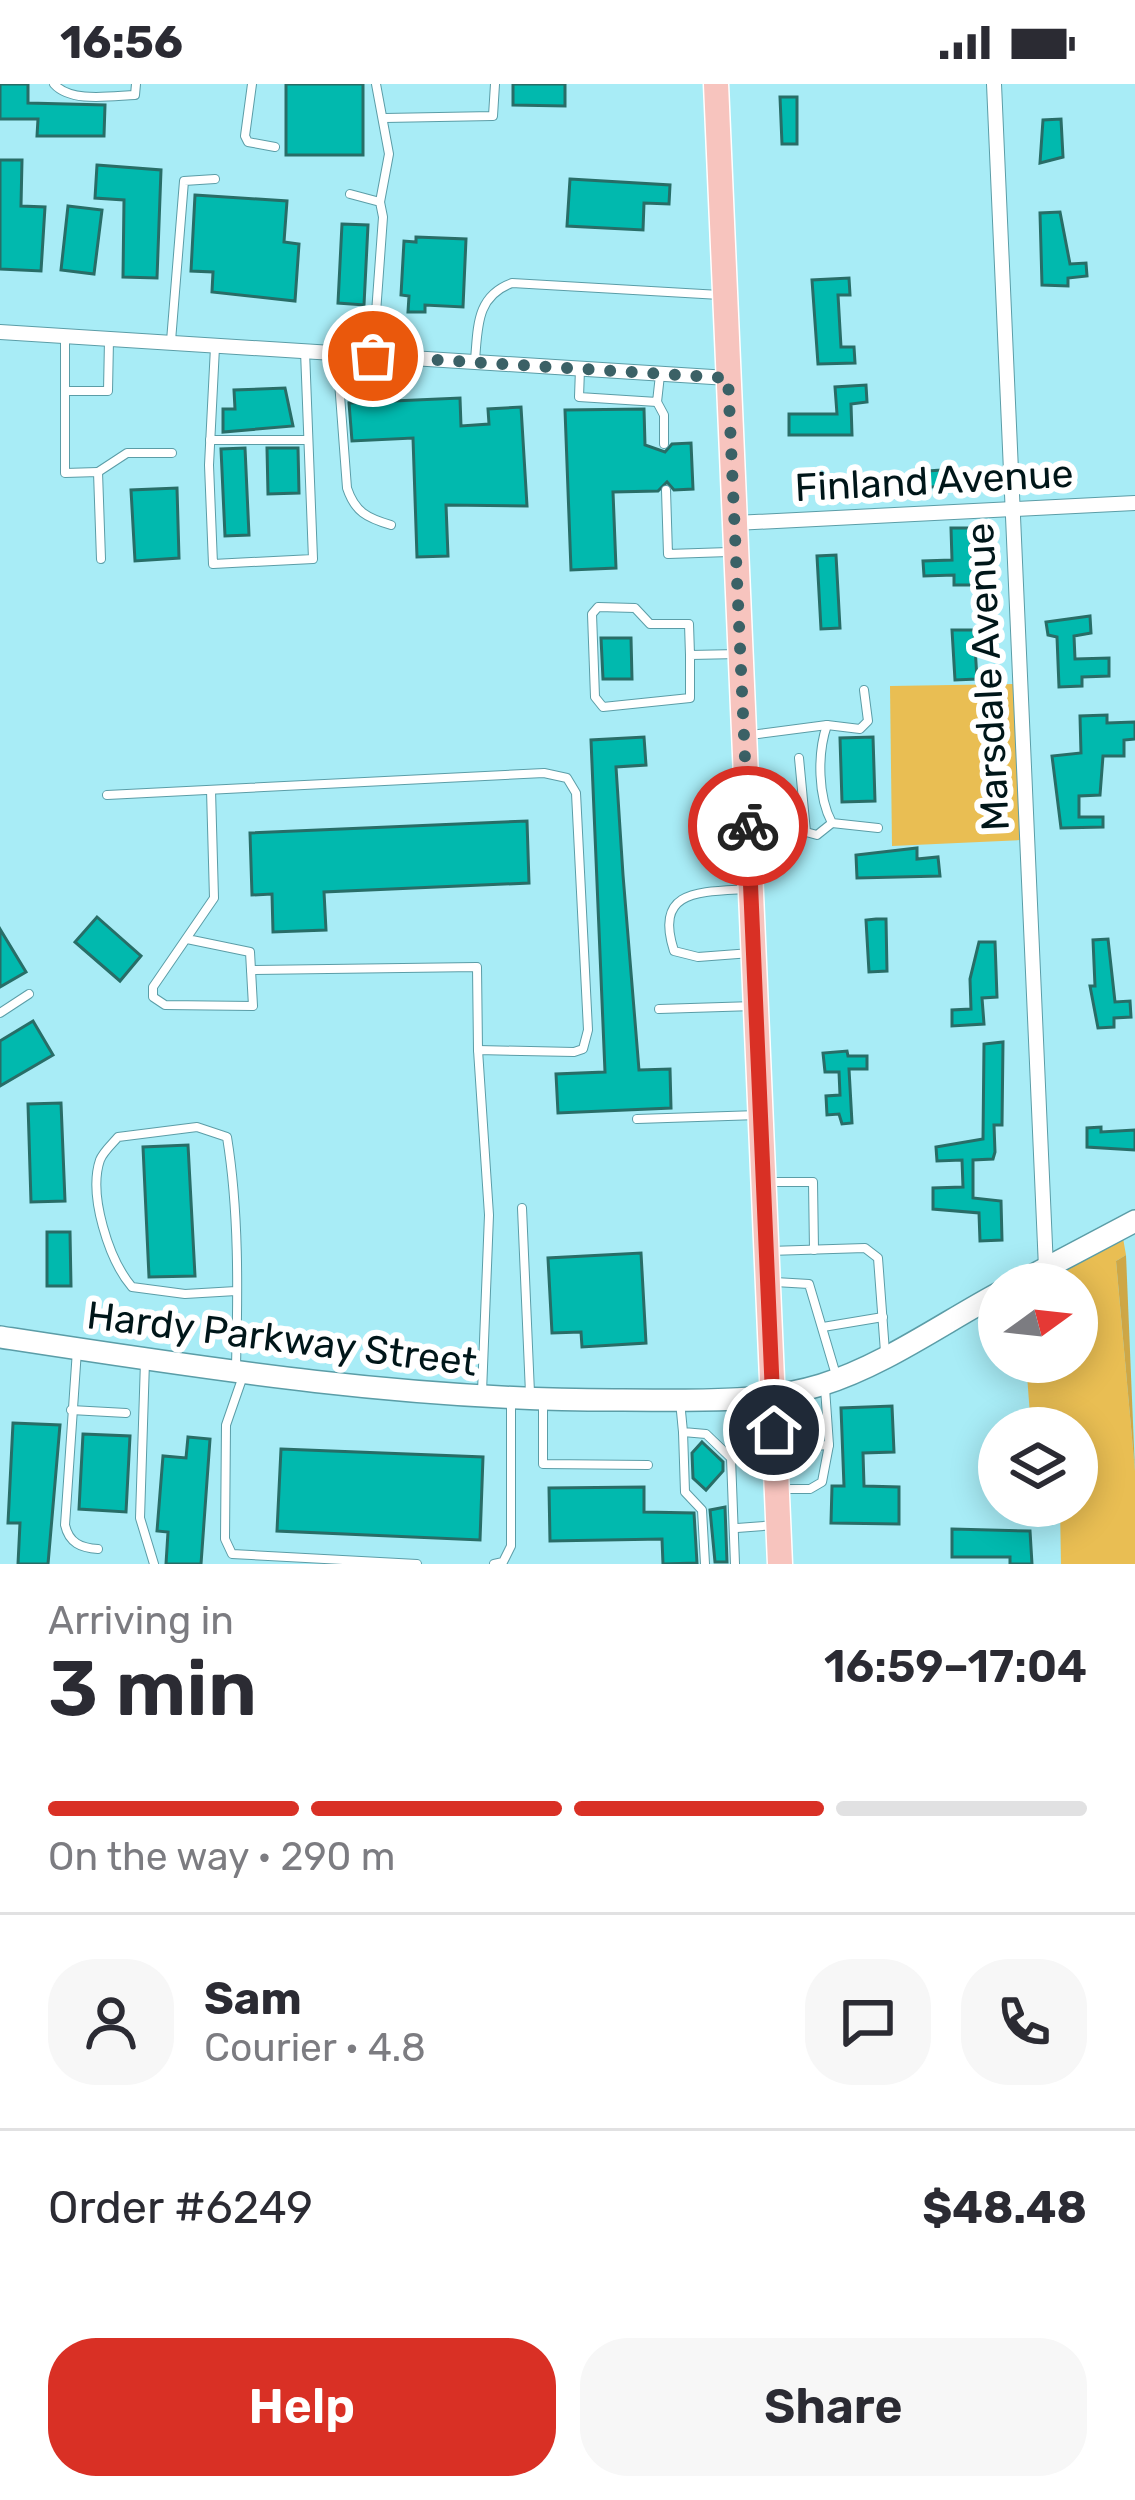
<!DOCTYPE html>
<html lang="en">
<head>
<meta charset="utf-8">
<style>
  body { margin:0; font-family:Rubik,sans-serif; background:#f7f7f7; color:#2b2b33; height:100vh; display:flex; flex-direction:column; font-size:45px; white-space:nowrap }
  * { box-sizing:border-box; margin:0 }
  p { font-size:39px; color:#7c7c81 }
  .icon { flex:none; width:66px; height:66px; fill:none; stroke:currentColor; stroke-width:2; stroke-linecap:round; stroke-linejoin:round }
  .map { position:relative; height:1480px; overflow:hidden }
  .side { display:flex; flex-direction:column; background:#fff; flex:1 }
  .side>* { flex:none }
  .needle { width:78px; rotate:75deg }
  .tools { position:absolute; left:978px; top:1179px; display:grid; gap:24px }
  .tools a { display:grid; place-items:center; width:120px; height:120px; border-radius:50%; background:#fff; box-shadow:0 6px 30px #0003; font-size:60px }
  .pin { position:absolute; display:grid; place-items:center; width:102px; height:102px; color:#fff; margin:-51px; border:6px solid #fff; border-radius:50%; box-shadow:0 3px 12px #0007 }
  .courier { position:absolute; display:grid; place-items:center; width:120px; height:120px; margin:-60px; border:9px solid #d93025; border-radius:50%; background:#fff; color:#222; box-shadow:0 3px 15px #0007 }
  .head em { font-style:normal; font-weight:600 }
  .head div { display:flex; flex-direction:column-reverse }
  .head { display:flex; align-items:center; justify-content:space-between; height:204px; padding:0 48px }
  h1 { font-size:78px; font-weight:600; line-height:90px }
  .bar { display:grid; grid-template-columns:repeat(4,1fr); gap:18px 12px; align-content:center; height:144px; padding:0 48px }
  .bar i { height:15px; border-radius:9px; background:#e1e1e2 }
  .bar .current { background:#d93025 }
  .bar p { grid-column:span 4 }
  .line { display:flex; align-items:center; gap:30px; padding:0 48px; border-top:3px solid #e1e1e2 }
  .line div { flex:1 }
  .round { display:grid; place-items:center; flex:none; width:126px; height:126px; border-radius:48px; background:#f7f7f7 }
  .cta { display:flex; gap:24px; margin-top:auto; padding:24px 48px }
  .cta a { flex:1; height:138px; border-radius:48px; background:#d93025; color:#fff; font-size:48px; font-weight:600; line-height:138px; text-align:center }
  .cta a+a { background:#f7f7f7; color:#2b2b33 }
  .status { display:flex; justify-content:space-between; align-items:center; height:84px; padding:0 60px; background:#fff; direction:ltr }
  .status svg { height:33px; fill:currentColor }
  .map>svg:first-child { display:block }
  .green { fill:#e9be53 }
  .forest { fill:#cea746 }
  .building { fill:#01b9ae; stroke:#286d67; stroke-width:3 }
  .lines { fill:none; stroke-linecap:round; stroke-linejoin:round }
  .service-casing { stroke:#5b9da7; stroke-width:10 }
  .minor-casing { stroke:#5b9da7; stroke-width:16 }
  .secondary-casing { stroke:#5b9da7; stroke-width:24 }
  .primary-casing { stroke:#fff; stroke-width:27 }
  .service { stroke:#fff; stroke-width:8 }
  .minor { stroke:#fff; stroke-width:14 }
  .secondary { stroke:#fff; stroke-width:21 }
  .primary { stroke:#f7c4be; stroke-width:24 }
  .done { stroke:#3b6166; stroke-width:12; stroke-dasharray:0 21.6 }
  .route { stroke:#d93025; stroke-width:15 }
  .labels { text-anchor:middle; stroke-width:12; stroke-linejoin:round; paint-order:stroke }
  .street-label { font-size:39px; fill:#001619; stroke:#fff }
</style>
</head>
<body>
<div class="status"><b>16:56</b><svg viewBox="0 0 49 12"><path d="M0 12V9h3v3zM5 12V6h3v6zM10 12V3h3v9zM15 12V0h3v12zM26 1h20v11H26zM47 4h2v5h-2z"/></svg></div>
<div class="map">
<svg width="1135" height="1480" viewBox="0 0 1135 1480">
  <rect width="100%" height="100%" fill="#a8ecf6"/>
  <!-- green -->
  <g class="green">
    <polygon points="1014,600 1021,756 892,762 890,602"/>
    <polygon points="1123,1154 1126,1171 1116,1177 1135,1387 1135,1480 1061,1480 1060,1422 1077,1422 1077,1344 1031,1344 1026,1278 1077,1278 1077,1200 1037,1200"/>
  </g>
  <!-- forest -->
  <polygon class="forest" points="1126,1171 1135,1387 1116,1177"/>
  <!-- building -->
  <g class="building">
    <polygon points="0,0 28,0 28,19 105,21 104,52 37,52 38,35 0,35"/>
    <rect x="286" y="0" width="77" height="71"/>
    <polygon points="513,0 565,0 565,22 513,21"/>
    <polygon points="780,13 797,13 797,60 782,60"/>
    <polygon points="1061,35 1063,73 1040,79 1043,36"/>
    <polygon points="0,76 22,76 21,122 45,123 41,187 0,185"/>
    <polygon points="97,81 161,86 157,194 123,193 124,116 95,114"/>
    <polygon points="570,95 670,101 669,120 644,119 643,146 567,142"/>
    <polygon points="195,111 287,117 284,158 299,160 295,217 212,208 213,188 191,187"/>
    <polygon points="68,122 102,126 94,190 61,186"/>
    <polygon points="1060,128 1070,180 1086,179 1087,192 1068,194 1068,202 1042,201 1040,129"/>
    <polygon points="342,140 368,141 364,221 338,219"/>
    <polygon points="416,153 466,155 463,223 425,221 425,228 408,228 409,212 401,211 404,157 416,158"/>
    <polygon points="849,194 850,211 838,211 841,263 854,263 855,279 818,280 812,196"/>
    <polygon points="866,301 867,318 851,320 852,351 789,351 789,330 837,330 835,303"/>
    <polygon points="285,304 293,342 223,348 223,325 235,325 234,306"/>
    <polygon points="460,314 461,342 489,340 488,325 521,323 527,422 446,421 448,472 417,473 413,354 352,357 349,319"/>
    <polygon points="644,325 645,361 665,368 672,360 691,359 693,405 674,406 667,398 658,407 613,408 616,484 571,486 565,326"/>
    <polygon points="245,364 249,451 225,452 221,365"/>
    <polygon points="267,364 298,364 299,409 268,410"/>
    <polygon points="942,386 969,387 970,401 913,404 913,388"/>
    <polygon points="177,404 179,474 135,477 131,406"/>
    <polygon points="951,444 970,444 974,499 970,501 954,501 954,491 924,492 923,477 952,476"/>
    <polygon points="836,471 840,544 821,545 817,472"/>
    <polygon points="1090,532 1091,549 1074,552 1075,575 1109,574 1109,592 1082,593 1082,602 1059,603 1057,553 1048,551 1046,538"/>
    <polygon points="952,546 974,546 977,595 955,596"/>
    <polygon points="601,554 631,554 632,595 603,595"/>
    <polygon points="1107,631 1107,639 1135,638 1135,655 1124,656 1124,672 1103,672 1100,711 1079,712 1079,733 1103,733 1103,743 1061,744 1052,672 1081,669 1080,632"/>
    <polygon points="644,653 646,681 616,683 623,791 639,986 670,985 671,1024 558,1029 556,990 605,988 591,656"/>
    <polygon points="873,653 875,717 842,718 840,654"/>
    <polygon points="527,737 529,799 324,808 326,846 273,848 272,810 252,811 250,749"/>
    <polygon points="917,764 917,775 938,773 940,792 857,794 856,771"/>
    <polygon points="97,833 141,872 120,897 75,858"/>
    <polygon points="876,835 886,835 887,887 869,888 866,836"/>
    <polygon points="0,845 26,888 0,903"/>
    <polygon points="1108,855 1115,918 1130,917 1131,933 1114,934 1114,943 1098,944 1090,902 1095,902 1093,856"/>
    <polygon points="979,858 995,858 997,913 982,914 984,940 952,942 952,926 971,925 970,895"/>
    <polygon points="33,937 53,971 0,1002 0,957"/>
    <polygon points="1003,958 1002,1041 994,1041 995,1068 993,1075 973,1076 973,1114 1001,1117 1002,1156 980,1157 979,1129 933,1125 933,1104 963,1103 962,1076 937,1077 936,1063 983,1055 984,960"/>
    <polygon points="847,967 848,972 867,972 867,985 849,985 852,1039 842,1040 839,1030 827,1031 826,1012 840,1011 839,988 825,988 823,969"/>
    <polygon points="61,1019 65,1117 31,1118 28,1020"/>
    <polygon points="1101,1043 1101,1048 1135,1046 1135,1066 1087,1063 1087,1044"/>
    <polygon points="188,1061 195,1192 149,1193 143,1063"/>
    <polygon points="47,1148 70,1148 71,1202 47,1202"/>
    <polygon points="641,1169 646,1259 582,1263 581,1248 552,1249 548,1174"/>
    <polygon points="892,1322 894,1368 863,1369 864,1402 899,1403 899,1440 831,1439 832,1402 844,1402 841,1324"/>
    <polygon points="13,1339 60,1341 48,1480 18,1480 20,1439 8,1439"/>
    <polygon points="83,1350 130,1352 126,1428 79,1425"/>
    <polygon points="188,1353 210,1355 201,1480 166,1480 168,1448 157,1447 163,1372 186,1374"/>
    <polygon points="702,1358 723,1378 723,1387 706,1406 693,1394 692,1369"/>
    <polygon points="281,1365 483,1373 480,1456 277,1447"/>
    <polygon points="644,1403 644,1428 694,1429 697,1479 663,1480 662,1455 550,1457 549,1404"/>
    <polygon points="725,1423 727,1478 715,1478 710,1426"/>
    <polygon points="952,1445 1030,1447 1032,1480 1010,1480 1010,1473 952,1473"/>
  </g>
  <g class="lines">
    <!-- service casing -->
    <g class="service-casing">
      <g id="service">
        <path d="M 54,0 C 71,19 111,12 135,11 L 136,0"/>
        <polyline points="252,0 245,52 248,58 275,63"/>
        <polyline points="376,0 389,70 380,118"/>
        <polyline points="385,34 493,32 495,0"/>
        <polyline points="350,110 380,118 383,133 373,270"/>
        <polyline points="65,254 65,389 98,388 101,475"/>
        <polyline points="171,257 184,97 215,95"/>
        <polyline points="215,263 209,381 213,480 313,475 305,267"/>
        <path d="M 337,271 L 347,404 C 355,428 367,434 391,441"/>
        <path d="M 475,276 C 478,243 476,212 512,199 L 720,211"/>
        <polyline points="580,285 579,313 657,318 660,291"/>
        <polyline points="65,307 108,307 109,256"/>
        <polyline points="657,318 664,331 664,360"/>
        <polyline points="210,356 307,356"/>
        <polyline points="98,388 127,369 172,369"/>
        <polyline points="666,406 668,470 729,468"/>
        <polyline points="690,571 690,614 603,623 595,613 592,530 598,523 635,524 650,540 689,540 690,571 739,570"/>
        <path d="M 827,641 C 817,670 818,713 832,739 L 878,744"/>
        <polyline points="751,651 827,641 860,645 868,637 864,606"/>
        <polyline points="799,674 806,748 817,751 832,739"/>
        <polyline points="107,711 544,689 567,694 576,709 588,946 583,965 574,968 478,966 489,1131 482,1308"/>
        <path d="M 749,805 C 699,808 654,805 674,867 L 698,873 L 751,869"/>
        <polyline points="187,855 250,868 253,922 165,921 153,913 153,903 214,814 211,706"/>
        <polyline points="251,886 477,883 478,966"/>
        <polyline points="659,925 754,922"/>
        <polyline points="0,929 29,910"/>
        <polyline points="637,1035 758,1031"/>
        <polyline points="770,1098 813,1098 814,1166"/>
        <polyline points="522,1124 530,1309"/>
        <polyline points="769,1167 865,1164 878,1174 885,1268"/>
        <polyline points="775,1198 809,1200 836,1291"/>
        <polyline points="823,1243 883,1233"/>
        <path d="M 77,1266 L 65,1441 C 69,1459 81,1464 98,1465"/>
        <polyline points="145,1277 140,1434 154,1480"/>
        <path d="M 236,1282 C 238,1206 239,1127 227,1053 L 197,1043 L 118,1053 C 113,1059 103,1068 100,1076 C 88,1111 109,1176 132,1203 L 185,1210 L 236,1207"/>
        <polyline points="243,1292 226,1341 225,1455 232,1470 417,1480"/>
        <polyline points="680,1317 683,1348 706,1350 731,1374 735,1480"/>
        <polyline points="543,1318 543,1380 648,1381"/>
        <polyline points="71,1326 126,1329"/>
        <polyline points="683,1348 685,1408 702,1426 705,1480"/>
        <polyline points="782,1364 829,1361"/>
        <polyline points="784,1405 810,1405 822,1398 829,1361 825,1304"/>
        <polyline points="737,1444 776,1441"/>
        <polyline points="494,1480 503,1478 511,1462 511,1316"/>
      </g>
    </g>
    <!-- minor casing -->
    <g class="minor-casing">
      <g id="minor">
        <polyline points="994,0 1046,1184"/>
        <polyline points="0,248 728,294"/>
        <polyline points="735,439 1135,419"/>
      </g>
    </g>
    <!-- secondary casing -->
    <g class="secondary-casing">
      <g id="secondary">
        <polyline points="1016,1200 1135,1137"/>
        <path d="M 0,1253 C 208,1285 412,1317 623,1316 C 689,1316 758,1320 821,1301 C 883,1282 943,1239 999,1209"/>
      </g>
    </g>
    <!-- primary casing -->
    <g class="primary-casing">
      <polyline id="primary" points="716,0 780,1480"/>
    </g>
    <!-- service -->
    <use href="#service" class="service"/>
    <!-- minor -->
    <use href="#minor" class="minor"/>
    <!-- secondary -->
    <use href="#secondary" class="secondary"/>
    <!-- primary -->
    <use href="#primary" class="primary"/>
  </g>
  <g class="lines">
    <!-- done -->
    <polyline class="done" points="373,272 728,294 748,742"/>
    <!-- route -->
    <polyline class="route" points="748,742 774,1346"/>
  </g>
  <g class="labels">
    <!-- street labels -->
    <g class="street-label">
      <text transform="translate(934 396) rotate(-3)" y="14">Finland Avenue</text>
      <text transform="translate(987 593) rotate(-93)" y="14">Marsdale Avenue</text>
      <text transform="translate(282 1254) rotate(7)" y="14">Hardy Parkway Street</text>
    </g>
  </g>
</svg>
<div class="tools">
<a><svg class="needle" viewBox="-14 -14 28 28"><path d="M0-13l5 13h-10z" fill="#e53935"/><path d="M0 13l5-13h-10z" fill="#7c7c81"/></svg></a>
<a><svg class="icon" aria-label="layers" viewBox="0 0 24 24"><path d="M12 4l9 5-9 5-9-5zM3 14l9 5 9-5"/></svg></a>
</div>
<div class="pin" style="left:373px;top:272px;background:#ea580c"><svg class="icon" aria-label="bag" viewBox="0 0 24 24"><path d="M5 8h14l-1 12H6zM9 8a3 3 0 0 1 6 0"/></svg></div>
<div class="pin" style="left:774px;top:1346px;background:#1f2937"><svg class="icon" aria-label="home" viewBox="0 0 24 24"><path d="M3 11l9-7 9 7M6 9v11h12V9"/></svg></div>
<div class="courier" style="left:748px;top:742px"><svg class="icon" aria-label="bike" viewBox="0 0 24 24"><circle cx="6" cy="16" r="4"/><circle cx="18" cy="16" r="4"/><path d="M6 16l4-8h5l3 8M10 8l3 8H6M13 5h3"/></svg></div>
</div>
<section class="side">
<div class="head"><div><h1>3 min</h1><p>Arriving in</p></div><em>16:59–17:04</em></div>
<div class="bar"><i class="current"></i><i class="current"></i><i class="current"></i><i></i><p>On the way · 290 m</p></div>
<div class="line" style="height:216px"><a class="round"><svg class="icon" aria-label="person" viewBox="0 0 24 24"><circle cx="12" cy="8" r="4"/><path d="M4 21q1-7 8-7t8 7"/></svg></a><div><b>Sam</b><p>Courier · 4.8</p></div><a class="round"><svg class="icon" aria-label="chat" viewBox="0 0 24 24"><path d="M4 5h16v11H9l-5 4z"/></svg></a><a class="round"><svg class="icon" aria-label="phone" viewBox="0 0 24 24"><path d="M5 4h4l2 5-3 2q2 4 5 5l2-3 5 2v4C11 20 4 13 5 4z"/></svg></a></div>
<div class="line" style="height:156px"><div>Order #6249</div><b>$48.48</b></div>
<div class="cta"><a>Help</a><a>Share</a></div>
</section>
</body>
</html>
